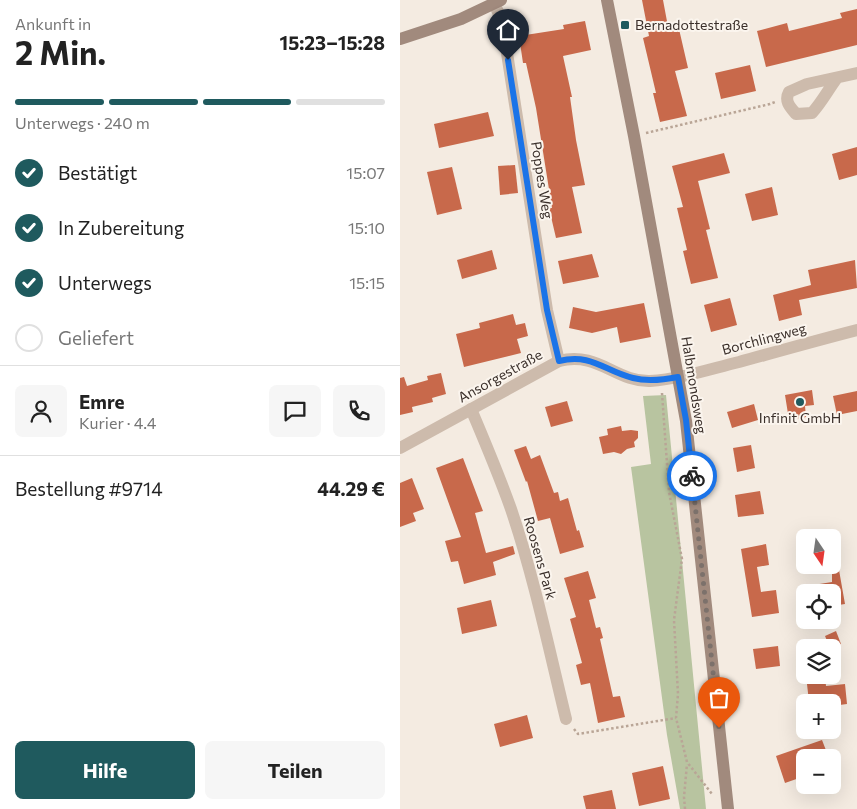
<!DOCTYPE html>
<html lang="de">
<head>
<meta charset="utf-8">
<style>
  body { margin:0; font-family:Commissioner,sans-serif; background:#f6f6f6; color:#222; height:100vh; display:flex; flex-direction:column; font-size:19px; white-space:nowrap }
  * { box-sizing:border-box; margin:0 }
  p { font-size:16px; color:#767676 }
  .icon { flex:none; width:28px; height:28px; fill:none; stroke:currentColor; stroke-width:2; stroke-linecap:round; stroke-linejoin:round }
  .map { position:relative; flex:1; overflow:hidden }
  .sheet { display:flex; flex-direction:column; background:#fff; width:400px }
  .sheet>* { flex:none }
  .needle { width:32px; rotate:167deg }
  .tools { position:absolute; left:396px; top:529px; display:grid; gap:10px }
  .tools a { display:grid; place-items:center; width:45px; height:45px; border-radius:8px; background:#fff; box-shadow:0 5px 20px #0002; font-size:25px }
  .pin { position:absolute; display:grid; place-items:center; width:42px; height:42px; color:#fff; margin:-51px -21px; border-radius:50% 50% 50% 0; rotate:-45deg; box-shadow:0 0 5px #0007 }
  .pin .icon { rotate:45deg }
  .courier { position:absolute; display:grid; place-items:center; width:50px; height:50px; margin:-25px; border:4px solid #1a73e8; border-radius:50%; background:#fff; color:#222; box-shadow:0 1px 6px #0007 }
  .summary em { font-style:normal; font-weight:700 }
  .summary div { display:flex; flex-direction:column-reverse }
  .summary { display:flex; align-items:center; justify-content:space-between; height:85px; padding:0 15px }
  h1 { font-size:32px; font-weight:700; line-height:38px }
  .bar { display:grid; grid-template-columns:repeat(4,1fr); gap:8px 5px; align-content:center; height:60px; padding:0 15px }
  .bar i { height:6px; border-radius:4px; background:#e0e0e0 }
  .bar .current { background:#1f5a5e }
  .bar p { grid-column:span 4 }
  .line { display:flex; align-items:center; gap:12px; padding:0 15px; border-top:1px solid #e0e0e0 }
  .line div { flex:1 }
  .round { display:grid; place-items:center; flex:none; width:52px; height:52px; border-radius:8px; background:#f6f6f6 }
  ol { padding:0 15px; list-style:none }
  li { display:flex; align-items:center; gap:15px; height:55px }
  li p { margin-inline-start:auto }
  li .icon { padding:5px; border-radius:50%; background:#1f5a5e; color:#fff; stroke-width:4 }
  li:last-child { color:#767676 }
  li i { width:28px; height:28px; border:2px solid #e0e0e0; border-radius:50% }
  .action { display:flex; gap:10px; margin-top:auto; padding:10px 15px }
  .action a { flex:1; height:58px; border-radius:8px; background:#1f5a5e; color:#fff; font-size:20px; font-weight:700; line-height:58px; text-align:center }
  .action a+a { background:#f6f6f6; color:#222 }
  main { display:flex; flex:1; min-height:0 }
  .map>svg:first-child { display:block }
  .green { fill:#b8c4a0 }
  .building { fill:#c8694b }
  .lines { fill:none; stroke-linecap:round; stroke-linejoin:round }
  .path { stroke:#b9a596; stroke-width:2.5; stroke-dasharray:2.5 2.5; stroke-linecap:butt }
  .street { stroke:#cdbbac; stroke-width:12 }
  .secondary { stroke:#a18a7d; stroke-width:12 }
  .done { stroke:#7c716b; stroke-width:5; stroke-dasharray:0 9 }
  .route { stroke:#1a73e8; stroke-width:6 }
  .poi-dot { fill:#1f5a5e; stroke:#fbf5ee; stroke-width:2 }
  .labels { text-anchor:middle; stroke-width:4; stroke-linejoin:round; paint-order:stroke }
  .poi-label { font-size:14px; fill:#3b302b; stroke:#fbf5ee; text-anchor:start }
  .street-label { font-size:14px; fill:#3b302b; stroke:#fbf5ee }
</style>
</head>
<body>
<main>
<section class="sheet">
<div class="summary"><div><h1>2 Min.</h1><p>Ankunft in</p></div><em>15:23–15:28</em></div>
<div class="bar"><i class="current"></i><i class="current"></i><i class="current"></i><i></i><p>Unterwegs · 240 m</p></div>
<ol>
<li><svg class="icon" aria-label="check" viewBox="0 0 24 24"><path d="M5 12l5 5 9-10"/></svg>Bestätigt<p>15:07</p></li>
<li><svg class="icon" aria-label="check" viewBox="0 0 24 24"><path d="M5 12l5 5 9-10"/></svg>In Zubereitung<p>15:10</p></li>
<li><svg class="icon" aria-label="check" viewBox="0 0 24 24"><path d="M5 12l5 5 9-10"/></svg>Unterwegs<p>15:15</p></li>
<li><i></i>Geliefert</li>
</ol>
<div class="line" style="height:90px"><a class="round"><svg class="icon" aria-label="person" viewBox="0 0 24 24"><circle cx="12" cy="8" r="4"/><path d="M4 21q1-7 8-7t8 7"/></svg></a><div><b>Emre</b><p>Kurier · 4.4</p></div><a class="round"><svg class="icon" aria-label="chat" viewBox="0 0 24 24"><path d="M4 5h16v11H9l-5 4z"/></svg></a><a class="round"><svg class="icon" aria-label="phone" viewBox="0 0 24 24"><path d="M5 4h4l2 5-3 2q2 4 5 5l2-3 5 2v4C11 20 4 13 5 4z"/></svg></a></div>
<div class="line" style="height:65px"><div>Bestellung #9714</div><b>44.29 €</b></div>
<div class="action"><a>Hilfe</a><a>Teilen</a></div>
</section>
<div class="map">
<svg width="457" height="809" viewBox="0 0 457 809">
  <rect width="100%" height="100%" fill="#f4ebe1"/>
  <!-- green -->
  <polygon class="green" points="266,395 306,809 280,809 267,735 231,467 251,464 243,396"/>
  <!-- building -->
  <g class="building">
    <polygon points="242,0 263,0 269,32 279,29 288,68 275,71 287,116 260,122 253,93 256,93 243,38 249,36"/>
    <polygon points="457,9 457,45 366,67 357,31 387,23 389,31 442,18 440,13"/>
    <polygon points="185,21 191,50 163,56 172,97 170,97 176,140 185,185 172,187 182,233 156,238 149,208 152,208 136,108 126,63 123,63 119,36 164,29 163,25"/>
    <polygon points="350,65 356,91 321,99 315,73"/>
    <polygon points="88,112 94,136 39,148 34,124"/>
    <polygon points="457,147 457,175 439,180 432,154"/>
    <polygon points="324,153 330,173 298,181 310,229 306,230 318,278 291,284 283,251 287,250 277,208 283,207 272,166"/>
    <polygon points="115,165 118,193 100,195 98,166"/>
    <polygon points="52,167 62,209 37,215 27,172"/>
    <polygon points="372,187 378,215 352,221 345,194"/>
    <polygon points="92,250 97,269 62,279 57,260"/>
    <polygon points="192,254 199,277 163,284 158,261"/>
    <polygon points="455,260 457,288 399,300 402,315 379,321 373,295 411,285 408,270"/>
    <polygon points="330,298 337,325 311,332 304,305"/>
    <polygon points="244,303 251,337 220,343 217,327 192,333 169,328 173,307 196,312"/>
    <polygon points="113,314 116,325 125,323 128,336 117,339 121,353 64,367 56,334 80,328 79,323"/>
    <polygon points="41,373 46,394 32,398 33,402 12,407 13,412 0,415 0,378 4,377 7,386 28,380 27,376"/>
    <polygon points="412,390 414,405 405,406 406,417 389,420 385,395"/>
    <polygon points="457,391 457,411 437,415 433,396"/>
    <polygon points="167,401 173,421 151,427 145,407"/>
    <polygon points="354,404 358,420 332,428 327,412"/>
    <polygon points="221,426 222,431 231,430 238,431 238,438 234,442 235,447 227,449 221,454 214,452 203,454 199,437 208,435 207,429"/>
    <polygon points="351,445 355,468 337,472 333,448"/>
    <polygon points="126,446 131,459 140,455 154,493 158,492 160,501 168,498 177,531 179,530 184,547 160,554 150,518 138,521 127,481 126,482 114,450"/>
    <polygon points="63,458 83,511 75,513 86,553 113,546 115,554 93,562 96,575 64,584 58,561 51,562 45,541 61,537 36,468"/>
    <polygon points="12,478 24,509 13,513 16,521 0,527 0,483"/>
    <polygon points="360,491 364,514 338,517 335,495"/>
    <polygon points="366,544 369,565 357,567 361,592 376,590 379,613 352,617 341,549"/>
    <polygon points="439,570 445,604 432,606 432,592 407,592 407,586 432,582 432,571"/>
    <polygon points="188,571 196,598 189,600 196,628 200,627 203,638 200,639 213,697 220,696 225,717 198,723 190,683 181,685 176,665 182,663 170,619 176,617 164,578"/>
    <polygon points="91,600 97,626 62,634 57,608"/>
    <polygon points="436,631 441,644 430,648 425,636"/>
    <polygon points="378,646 380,666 356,669 353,649"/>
    <polygon points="406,675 425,675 426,686 445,684 447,704 432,706 432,702 409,702"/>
    <polygon points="127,715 133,738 100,747 94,724"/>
    <polygon points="422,740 429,758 405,758 405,776 385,783 376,756"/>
    <polygon points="263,766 270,799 239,806 232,773"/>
    <polygon points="212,790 216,809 186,809 183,796"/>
  </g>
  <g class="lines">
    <!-- path -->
    <g class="path">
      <polyline points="246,133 370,104 375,102"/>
      <polyline points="262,393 269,492 282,559 274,620 278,694 276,718 287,762 312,794"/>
      <polyline points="174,729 178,734 276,718"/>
      <polyline points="285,809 284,797 287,764"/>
    </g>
    <!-- street -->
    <g class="street">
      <polyline points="94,3 102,21 147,310 159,361"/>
      <path d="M 437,78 C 428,90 422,102 412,113 L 396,114 C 390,107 384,101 389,92 L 407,84 L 457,73"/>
      <path d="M 71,409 C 85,442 99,475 111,509 C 134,577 149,649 166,719"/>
      <path d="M 0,448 L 159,361 C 198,351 216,382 250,381 C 280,379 310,369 339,362 C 379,351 418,340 457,330"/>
    </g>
    <!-- secondary -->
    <g class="secondary">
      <polyline points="207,0 234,136 286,421 328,809"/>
      <polyline points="0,39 61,19 101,0"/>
    </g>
  </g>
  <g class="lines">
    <!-- done -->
    <polyline class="done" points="292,476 319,728"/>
    <!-- route -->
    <path class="route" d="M 108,60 L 147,310 L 159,361 C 192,353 204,371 233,378 C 248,382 263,380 278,377 L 286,420 L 292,476"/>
  </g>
  <!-- markers -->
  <g class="poi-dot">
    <rect x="220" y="20" width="10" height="10" rx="2.5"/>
    <circle cx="400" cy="402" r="5"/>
  </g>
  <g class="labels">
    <!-- poi labels -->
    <g class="poi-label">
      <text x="235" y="30">Bernadottestraße</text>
      <text x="400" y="423" text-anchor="middle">Infinit GmbH</text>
    </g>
    <!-- street labels -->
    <g class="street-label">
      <text transform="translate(142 180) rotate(81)" y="5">Poppes Weg</text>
      <text transform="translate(364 339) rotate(-15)" y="5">Borchlingweg</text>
      <text transform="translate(100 376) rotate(-29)" y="5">Ansorgestraße</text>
      <text transform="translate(294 385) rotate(81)" y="5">Halbmondsweg</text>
      <text transform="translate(140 558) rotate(74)" y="5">Roosens Park</text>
    </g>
  </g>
</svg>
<div class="tools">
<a><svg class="needle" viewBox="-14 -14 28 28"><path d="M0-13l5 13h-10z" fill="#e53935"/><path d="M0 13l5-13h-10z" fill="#767676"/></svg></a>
<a><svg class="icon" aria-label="locate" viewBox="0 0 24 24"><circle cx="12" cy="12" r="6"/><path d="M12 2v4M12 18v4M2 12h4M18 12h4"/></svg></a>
<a><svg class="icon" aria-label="layers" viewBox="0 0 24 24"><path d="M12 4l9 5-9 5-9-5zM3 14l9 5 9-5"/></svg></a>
<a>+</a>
<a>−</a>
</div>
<div class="pin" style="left:319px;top:728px;background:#ea580c"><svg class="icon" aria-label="bag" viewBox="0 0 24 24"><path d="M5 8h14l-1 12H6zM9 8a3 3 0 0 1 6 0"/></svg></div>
<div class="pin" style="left:108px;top:60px;background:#1f2937"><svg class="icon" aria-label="home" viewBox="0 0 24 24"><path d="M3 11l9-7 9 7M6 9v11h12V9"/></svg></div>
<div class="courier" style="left:292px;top:476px"><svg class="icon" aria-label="bike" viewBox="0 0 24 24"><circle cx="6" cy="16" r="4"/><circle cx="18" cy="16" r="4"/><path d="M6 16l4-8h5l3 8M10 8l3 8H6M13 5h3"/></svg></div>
</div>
</main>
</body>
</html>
